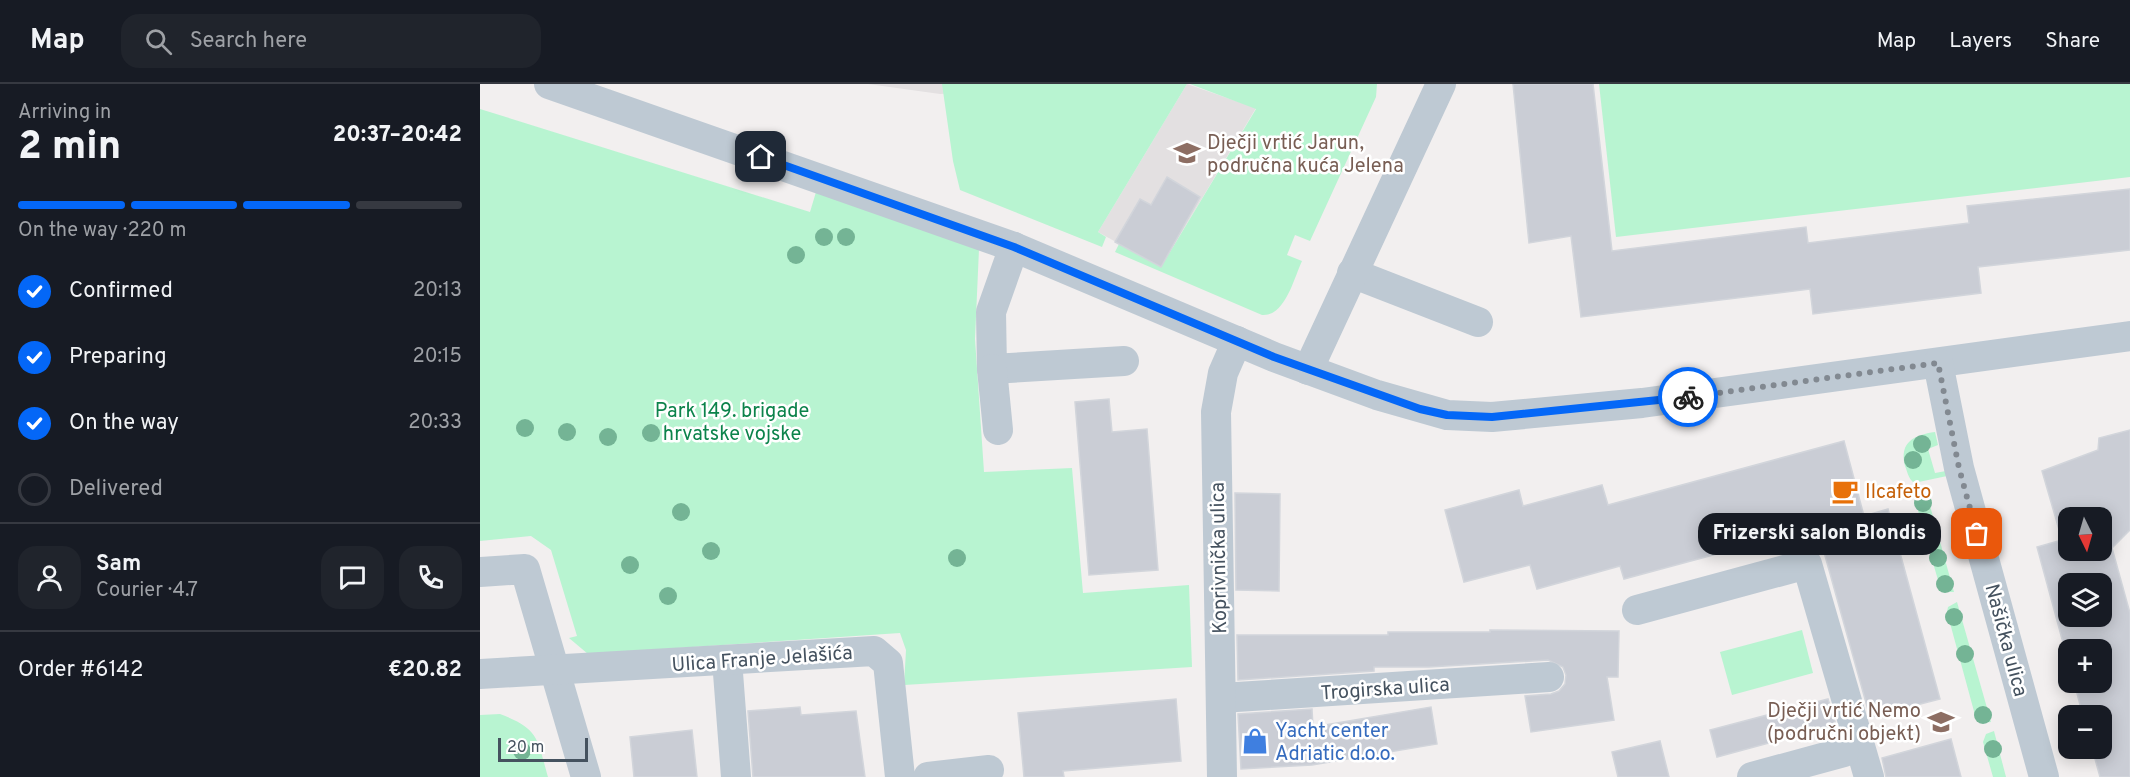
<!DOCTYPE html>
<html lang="en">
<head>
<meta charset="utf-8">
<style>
  body { margin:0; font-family:Overpass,sans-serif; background:#20242c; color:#f1f3f6; height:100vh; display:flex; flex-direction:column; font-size:22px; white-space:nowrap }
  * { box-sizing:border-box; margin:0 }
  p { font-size:20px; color:#9ea1a6 }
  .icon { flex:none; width:33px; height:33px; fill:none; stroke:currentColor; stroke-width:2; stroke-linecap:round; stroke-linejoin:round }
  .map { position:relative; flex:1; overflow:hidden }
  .drawer { display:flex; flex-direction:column; background:#171b24; width:480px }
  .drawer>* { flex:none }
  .needle { width:39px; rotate:175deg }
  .controls { position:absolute; left:1578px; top:423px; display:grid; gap:12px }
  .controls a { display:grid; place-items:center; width:54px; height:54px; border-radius:12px; background:#171b24; box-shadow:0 3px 15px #0003; font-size:30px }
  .scale { position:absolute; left:18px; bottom:15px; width:90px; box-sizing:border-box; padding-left:6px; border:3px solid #45525f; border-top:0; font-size:16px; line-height:21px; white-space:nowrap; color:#45525f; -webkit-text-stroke:4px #fff; paint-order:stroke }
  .pin { position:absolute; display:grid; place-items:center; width:51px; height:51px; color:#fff; margin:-26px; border-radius:12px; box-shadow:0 3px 9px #0006 }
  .courier { position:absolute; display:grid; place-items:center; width:60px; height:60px; margin:-30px; border:4px solid #0467f7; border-radius:50%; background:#fff; color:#222; box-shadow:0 2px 8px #0007 }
  .bubble { position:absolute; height:42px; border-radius:18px; background:#171b24; box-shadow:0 3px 15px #0003; font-size:20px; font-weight:800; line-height:42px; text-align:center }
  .headline em { font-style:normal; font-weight:800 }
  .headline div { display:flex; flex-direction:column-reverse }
  .headline { display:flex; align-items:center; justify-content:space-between; height:102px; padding:0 18px }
  h1 { font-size:39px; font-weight:800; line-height:45px }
  .bar { display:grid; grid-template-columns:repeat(4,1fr); gap:9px 6px; align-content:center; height:72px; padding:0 18px }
  .bar i { height:8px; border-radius:4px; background:#363941 }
  .bar .on { background:#0467f7 }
  .bar p { grid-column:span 4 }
  .line { display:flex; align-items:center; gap:15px; padding:0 18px; border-top:2px solid #363941 }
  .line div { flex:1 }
  .round { display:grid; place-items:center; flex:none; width:63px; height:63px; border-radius:18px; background:#20242c }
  ol { padding:0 18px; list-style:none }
  li { display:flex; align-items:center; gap:18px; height:66px }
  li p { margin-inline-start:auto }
  li .icon { padding:6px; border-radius:50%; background:#0467f7; color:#fff; stroke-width:4 }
  li:last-child { color:#9ea1a6 }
  li i { width:33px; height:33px; border:3px solid #363941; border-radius:50% }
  header { display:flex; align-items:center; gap:36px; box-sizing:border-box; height:84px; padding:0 30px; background:#171b24; border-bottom:2px solid #363941 }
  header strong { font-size:28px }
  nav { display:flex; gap:33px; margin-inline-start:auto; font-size:21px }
  .search { width:420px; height:54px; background:#20242c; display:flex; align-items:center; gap:15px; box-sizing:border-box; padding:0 21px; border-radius:18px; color:#9ea1a6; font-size:22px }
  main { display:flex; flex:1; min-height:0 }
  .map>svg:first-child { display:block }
  .education { fill:#e3e0e1 }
  .green { fill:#b8f4d1 }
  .building { fill:#cacdd5; stroke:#d2d5db; stroke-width:1.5; fill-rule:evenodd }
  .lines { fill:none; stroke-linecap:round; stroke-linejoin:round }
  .minor { stroke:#bec9d3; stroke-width:30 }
  .tree { fill:#74b495 }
  .done { stroke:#828991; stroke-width:6; stroke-dasharray:0 10.8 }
  .route { stroke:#0467f7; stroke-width:8 }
  .labels { text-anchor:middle; stroke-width:5; stroke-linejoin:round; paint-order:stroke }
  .education-label { font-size:20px; fill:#785e54; stroke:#fff; text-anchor:start }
  .park-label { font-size:20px; fill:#0c834b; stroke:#fff }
  .food-label { font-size:20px; fill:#c56008; stroke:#fff; text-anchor:start }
  .street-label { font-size:20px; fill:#45525f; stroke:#fff }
  .shop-label { font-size:20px; fill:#366cbe; stroke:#fff; text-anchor:start }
</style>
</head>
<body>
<header>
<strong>Map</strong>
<div class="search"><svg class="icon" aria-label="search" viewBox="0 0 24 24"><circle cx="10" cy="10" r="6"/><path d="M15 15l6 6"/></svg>Search here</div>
<nav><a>Map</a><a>Layers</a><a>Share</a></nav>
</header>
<main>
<section class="drawer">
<div class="headline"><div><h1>2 min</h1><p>Arriving in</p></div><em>20:37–20:42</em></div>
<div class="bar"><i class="on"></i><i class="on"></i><i class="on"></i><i></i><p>On the way · 220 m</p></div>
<ol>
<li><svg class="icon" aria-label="check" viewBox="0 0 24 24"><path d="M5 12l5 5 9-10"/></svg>Confirmed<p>20:13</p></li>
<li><svg class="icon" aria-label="check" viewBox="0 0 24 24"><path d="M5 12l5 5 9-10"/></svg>Preparing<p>20:15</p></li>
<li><svg class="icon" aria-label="check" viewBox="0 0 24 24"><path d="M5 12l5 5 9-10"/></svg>On the way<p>20:33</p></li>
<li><i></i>Delivered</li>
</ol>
<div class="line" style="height:108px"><a class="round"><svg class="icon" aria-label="person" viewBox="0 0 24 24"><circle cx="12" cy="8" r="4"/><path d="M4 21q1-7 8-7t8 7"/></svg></a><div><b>Sam</b><p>Courier · 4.7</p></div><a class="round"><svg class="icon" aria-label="chat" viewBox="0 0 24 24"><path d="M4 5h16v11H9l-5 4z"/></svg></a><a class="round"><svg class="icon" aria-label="phone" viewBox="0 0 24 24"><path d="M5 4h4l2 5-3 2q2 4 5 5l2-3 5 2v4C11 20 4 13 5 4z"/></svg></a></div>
<div class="line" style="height:78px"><div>Order #6142</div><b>€20.82</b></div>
</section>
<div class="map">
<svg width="1650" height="693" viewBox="0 0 1650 693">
  <rect width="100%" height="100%" fill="#f2efef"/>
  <!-- education -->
  <g class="education">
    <polygon points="388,0 685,0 460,10"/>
    <polygon points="707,0 776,24 681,183 618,148"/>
  </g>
  <!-- green -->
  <g class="green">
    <polygon points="462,0 707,0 618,148 626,153 622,163 480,106 473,77"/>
    <path d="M 710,0 L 897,0 L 896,13 L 830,157 L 815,151 L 807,171 L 822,177 C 814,194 805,233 782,231 L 635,168 L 639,160 L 681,183 L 776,25 Z"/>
    <polygon points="1119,0 1650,0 1650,93 1136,153"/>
    <polygon points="0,25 330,128 336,108 499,165 495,255 504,388 592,384 603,509 709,501 712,583 424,601 426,566 420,549 108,570 89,554 97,552 71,466 51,452 0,457"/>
    <path d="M 1455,348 L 1458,361 L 1448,365 L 1455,389 L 1466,387 L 1467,392 L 1434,399 C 1428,394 1428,389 1425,382 C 1419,358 1434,351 1455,348 Z"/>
    <polygon points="1447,411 1474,508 1463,508 1460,503 1437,423 1438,415"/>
    <polygon points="1477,518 1511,638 1502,639 1495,631 1467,528 1468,523"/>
    <polygon points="1322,546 1333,589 1252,611 1240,568"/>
    <path d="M 20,630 C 60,645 57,655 68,693 L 0,693 L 0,631 Z"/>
    <polygon points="1514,647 1526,693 1513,693 1503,658 1506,650"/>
  </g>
  <!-- building -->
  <g class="building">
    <polygon points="1033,0 1113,0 1132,167 1326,143 1328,159 1489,139 1487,122 1650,105 1650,166 1498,183 1501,209 1333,230 1330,205 1101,233 1091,152 1049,159"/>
    <polygon points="687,93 720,113 681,183 635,158 660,115 671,121"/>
    <polygon points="629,315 632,348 667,345 678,486 609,491 595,318"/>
    <path d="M 1650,346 L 1650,446 L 1632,464 L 1650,529 L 1650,693 L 1620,693 L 1612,664 L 1622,664 L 1622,632 L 1603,632 L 1594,598 L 1622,598 L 1622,566 L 1588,566 L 1588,577 L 1557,463 L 1582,456 L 1562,387 L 1618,366 L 1619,354 ZM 1588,434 L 1622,434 L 1622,466 L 1588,466 ZM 1588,500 L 1622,500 L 1622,532 L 1588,532 Z"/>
    <polygon points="1364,357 1384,432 1408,425 1460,615 1390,633 1337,443 1144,495 1140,482 1057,505 1050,481 984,498 965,426 1039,406 1043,422 1122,401 1128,421"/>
    <polygon points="755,409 800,410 799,507 756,506"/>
    <polygon points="1010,546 1139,547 1138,593 1127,593 1134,636 1051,648 1045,612 1071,610 1079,607 1085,600 1086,591 1083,583 1068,576 949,583 894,583 894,587 758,596 757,551 908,551 908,548 1010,548"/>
    <polygon points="696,615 701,677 583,687 584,693 544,693 538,629"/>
    <polygon points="1348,615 1356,641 1237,673 1230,646"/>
    <polygon points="320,623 321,631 376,627 385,693 273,693 268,627"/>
    <polygon points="951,623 957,660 832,681 761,685 758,630 832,625 833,643"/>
    <polygon points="212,646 217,693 154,693 150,653"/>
    <polygon points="1471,655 1481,693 1406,693 1402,674"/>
    <polygon points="1180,657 1189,693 1138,693 1132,668"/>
  </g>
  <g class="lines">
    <!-- minor -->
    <g class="minor">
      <polyline points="69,0 534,163 794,273 897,311 967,331 1012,333 1162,319 1650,252"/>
      <polyline points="534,163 511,228 512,285 644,277"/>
      <polyline points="872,189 998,238"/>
      <polyline points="1458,279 1479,384 1564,693"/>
      <polyline points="512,285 518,346"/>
      <polyline points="828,286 961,0"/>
      <polyline points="0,488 45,485 106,693"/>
      <polyline points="1157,526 1327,480 1389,693"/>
      <polyline points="247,576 256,693"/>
      <polyline points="0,590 394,567 408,579 420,693"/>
      <polyline points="741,614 1069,593"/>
      <polyline points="448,693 509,686"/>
      <polyline points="742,693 736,328 743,289 757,257"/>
      <polyline points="1272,693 1364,668"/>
    </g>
  </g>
  <!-- trees -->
  <g class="tree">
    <circle cx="344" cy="153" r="9"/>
    <circle cx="366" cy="153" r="9"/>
    <circle cx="316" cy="171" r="9"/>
    <circle cx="45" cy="344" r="9"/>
    <circle cx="87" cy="348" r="9"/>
    <circle cx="171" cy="349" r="9"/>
    <circle cx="128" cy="353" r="9"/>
    <circle cx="1442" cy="360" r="9"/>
    <circle cx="1433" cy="376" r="9"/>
    <circle cx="1443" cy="419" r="9"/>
    <circle cx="201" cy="428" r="9"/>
    <circle cx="1449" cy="445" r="9"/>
    <circle cx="231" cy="467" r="9"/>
    <circle cx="477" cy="474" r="9"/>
    <circle cx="1458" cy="474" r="9"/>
    <circle cx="150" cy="481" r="9"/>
    <circle cx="1465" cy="500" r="9"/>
    <circle cx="188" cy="512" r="9"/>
    <circle cx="1474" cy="533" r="9"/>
    <circle cx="1485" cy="570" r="9"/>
    <circle cx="1503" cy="631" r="9"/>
    <circle cx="1513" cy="665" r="9"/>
    <circle cx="42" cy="667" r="9"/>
  </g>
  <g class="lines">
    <!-- done -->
    <polyline class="done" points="1208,313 1458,279 1479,384 1497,450"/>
    <!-- route -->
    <polyline class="route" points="281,73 534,163 794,273 940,325 967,331 1012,333 1208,313"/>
  </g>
  <!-- icons -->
  <defs>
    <g id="school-bare" transform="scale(2.07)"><path d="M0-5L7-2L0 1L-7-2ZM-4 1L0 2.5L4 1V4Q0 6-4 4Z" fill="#8d6e63" stroke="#fff" stroke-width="2.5" paint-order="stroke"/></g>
    <g id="cafe-bare" transform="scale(2.07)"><path d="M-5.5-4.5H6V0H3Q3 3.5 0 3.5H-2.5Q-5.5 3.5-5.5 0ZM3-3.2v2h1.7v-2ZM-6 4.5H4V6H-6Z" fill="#e8710a" stroke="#fff" stroke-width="2.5" paint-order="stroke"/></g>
    <g id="shop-bare" transform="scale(2.07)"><path d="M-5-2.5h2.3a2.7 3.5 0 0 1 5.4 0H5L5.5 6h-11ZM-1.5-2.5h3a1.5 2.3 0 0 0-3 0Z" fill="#3f7fe0" stroke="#fff" stroke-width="2.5" paint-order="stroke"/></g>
  </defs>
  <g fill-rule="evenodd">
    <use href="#school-bare" x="707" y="69"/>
    <use href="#cafe-bare" x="1365" y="407"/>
    <use href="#school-bare" x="1461" y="638"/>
    <use href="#shop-bare" x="775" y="657"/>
  </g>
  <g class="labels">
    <!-- education labels -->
    <g class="education-label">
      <text x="727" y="65">Dječji vrtić Jarun,<tspan x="727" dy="23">područna kuća Jelena</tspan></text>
      <text x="1441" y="633" text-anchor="end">Dječji vrtić Nemo<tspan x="1441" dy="23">(područni objekt)</tspan></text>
    </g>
    <!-- park labels -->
    <g class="park-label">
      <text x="252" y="333">Park 149. brigade<tspan x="252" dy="23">hrvatske vojske</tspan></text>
    </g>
    <!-- food labels -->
    <g class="food-label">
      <text x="1385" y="414">Ilcafeto</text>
    </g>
    <!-- street labels -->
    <g class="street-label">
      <text transform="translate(738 474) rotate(-91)" y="7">Koprivnička ulica</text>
      <text transform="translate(1527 556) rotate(75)" y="7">Našička ulica</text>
      <text transform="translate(282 574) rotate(-4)" y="7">Ulica Franje Jelašića</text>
      <text transform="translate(905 604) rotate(-4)" y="7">Trogirska ulica</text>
    </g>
    <!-- shop labels -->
    <g class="shop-label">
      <text x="795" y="653">Yacht center<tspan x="795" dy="23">Adriatic d.o.o.</tspan></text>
    </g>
  </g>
</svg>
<div class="controls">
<a><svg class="needle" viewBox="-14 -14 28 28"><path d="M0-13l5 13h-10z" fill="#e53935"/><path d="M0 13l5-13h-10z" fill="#9ea1a6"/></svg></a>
<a><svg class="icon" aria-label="layers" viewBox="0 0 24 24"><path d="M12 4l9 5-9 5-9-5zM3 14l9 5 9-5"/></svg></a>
<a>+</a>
<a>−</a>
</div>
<div class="scale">20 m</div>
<div class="pin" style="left:1497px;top:450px;background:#ea580c"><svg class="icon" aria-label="bag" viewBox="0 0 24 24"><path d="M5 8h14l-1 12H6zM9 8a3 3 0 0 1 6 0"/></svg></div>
<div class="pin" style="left:281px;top:73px;background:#1f2937"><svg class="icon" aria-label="home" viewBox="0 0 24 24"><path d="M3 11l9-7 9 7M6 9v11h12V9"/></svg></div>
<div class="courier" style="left:1208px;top:313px"><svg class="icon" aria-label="bike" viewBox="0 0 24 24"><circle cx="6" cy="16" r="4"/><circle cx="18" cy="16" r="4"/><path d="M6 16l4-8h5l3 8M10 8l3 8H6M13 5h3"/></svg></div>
<div class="bubble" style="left:1218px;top:429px;width:243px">Frizerski salon Blondis</div>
</div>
</main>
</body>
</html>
